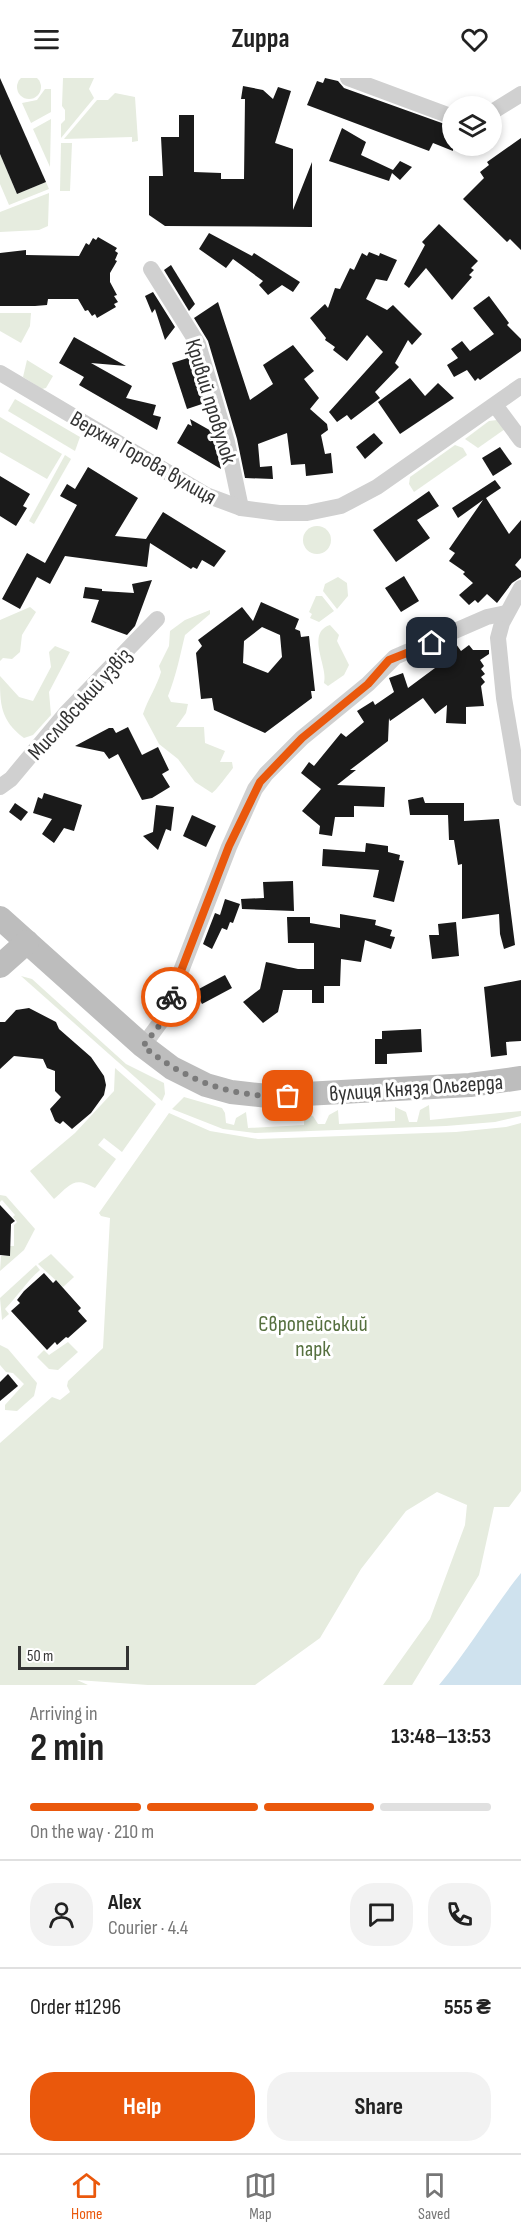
<!DOCTYPE html>
<html lang="en">
<head>
<meta charset="utf-8">
<style>
  body { margin:0; font-family:"Sofia Sans Condensed",sans-serif; background:#f2f2f2; color:#222; height:100vh; display:flex; flex-direction:column; font-size:22px; white-space:nowrap }
  * { box-sizing:border-box; margin:0 }
  p { font-size:20px; color:#767676 }
  .icon { flex:none; width:33px; height:33px; fill:none; stroke:currentColor; stroke-width:2; stroke-linecap:round; stroke-linejoin:round }
  .map { position:relative; height:1607px; overflow:hidden }
  .sheet { display:flex; flex-direction:column; background:#fff; flex:1 }
  .sheet>* { flex:none }
  .buttons { position:absolute; left:442px; top:18px; display:grid; gap:12px }
  .buttons a { display:grid; place-items:center; width:60px; height:60px; border-radius:50%; background:#fff; box-shadow:0 3px 9px #0003; font-size:30px }
  .scale { position:absolute; left:18px; bottom:15px; width:111px; box-sizing:border-box; padding-left:6px; border:3px solid #333; border-top:0; font-size:16px; line-height:21px; white-space:nowrap; color:#333; -webkit-text-stroke:4px #fff; paint-order:stroke }
  .pin { position:absolute; display:grid; place-items:center; width:51px; height:51px; color:#fff; margin:-26px; border-radius:12px; box-shadow:0 3px 9px #0006 }
  .courier { position:absolute; display:grid; place-items:center; width:60px; height:60px; margin:-30px; border:4px solid #ea580c; border-radius:50%; background:#fff; color:#222; box-shadow:0 2px 8px #0007 }
  .head em { font-style:normal; font-weight:700 }
  .head div { display:flex; flex-direction:column-reverse }
  .head { display:flex; align-items:center; justify-content:space-between; height:102px; padding:0 30px }
  h1 { font-size:39px; font-weight:700; line-height:45px }
  .bar { display:grid; grid-template-columns:repeat(4,1fr); gap:9px 6px; align-content:center; height:72px; padding:0 30px }
  .bar i { height:8px; border-radius:4px; background:#e0e0e0 }
  .bar .selected { background:#ea580c }
  .bar p { grid-column:span 4 }
  .line { display:flex; align-items:center; gap:15px; padding:0 30px; border-top:2px solid #e0e0e0 }
  .line div { flex:1 }
  .round { display:grid; place-items:center; flex:none; width:63px; height:63px; border-radius:24px; background:#f2f2f2 }
  .button { display:flex; gap:12px; margin-top:auto; padding:12px 30px }
  .button a { flex:1; height:69px; border-radius:24px; background:#ea580c; color:#fff; font-size:24px; font-weight:700; line-height:69px; text-align:center }
  .button a+a { background:#f2f2f2; color:#222 }
  header { display:flex; justify-content:space-between; align-items:center; height:78px; padding:0 30px; background:#fff; font-size:27px; font-weight:700 }
  .tabs { display:flex; justify-content:space-around; align-items:center; height:84px; border-top:2px solid #e0e0e0; background:#fff; font-size:16px; color:#767676 }
  .tabs a { display:grid; justify-items:center; gap:3px }
  .tabs .selected { color:#ea580c }
  .map>svg:first-child { display:block }
  .green { fill:#e6ecdf }
  .water { fill:#cfe2ee }
  .building { fill:#1a1a1a; fill-rule:evenodd }
  .lines { fill:none; stroke-linecap:round; stroke-linejoin:round }
  .minor { stroke:#d0d0d0; stroke-width:16 }
  .secondary { stroke:#bdbdbd; stroke-width:24 }
  .done { stroke:#7a7a7a; stroke-width:6; stroke-dasharray:0 10.8 }
  .route { stroke:#ea580c; stroke-width:8 }
  .labels { text-anchor:middle; stroke-width:6; stroke-linejoin:round; paint-order:stroke }
  .street-label { font-size:22px; fill:#333; stroke:#fff }
  .park-label { font-size:22px; fill:#56703f; stroke:#fff }
</style>
</head>
<body>
<header><svg class="icon" aria-label="menu" viewBox="0 0 24 24"><path d="M4 6h16M4 12h16M4 18h16"/></svg>Zuppa<svg class="icon" aria-label="heart" viewBox="0 0 24 24"><path d="M12 20l-8-8c-3-5 5-10 8-4 3-6 11-1 8 4z"/></svg></header>
<div class="map">
<svg width="521" height="1607" viewBox="0 0 521 1607">
  <rect width="100%" height="100%" fill="#fff"/>
  <!-- green -->
  <g class="green">
    <circle cx="29" cy="9" r="12"/>
    <polygon points="63,0 94,0 89,11 94,20 61,60 61,46 65,42 65,32 62,28"/>
    <polygon points="45,11 51,11 51,34 31,45 22,25 37,22"/>
    <polygon points="115,15 135,19 138,63 132,64 132,59 64,61 97,22 108,22"/>
    <polygon points="51,41 50,89 33,51"/>
    <polygon points="61,65 72,65 70,113 60,113"/>
    <polygon points="0,76 17,116 46,104 49,111 9,127 0,106"/>
    <polygon points="49,115 48,148 39,152 0,154 0,134"/>
    <polygon points="0,235 31,235 30,248 21,265 0,253"/>
    <polygon points="27,282 53,298 46,310 42,311 23,299"/>
    <polygon points="15,321 80,359 75,373 8,333"/>
    <polygon points="0,339 62,376 47,401 0,374"/>
    <polygon points="497,342 505,351 478,370 465,361 489,343"/>
    <polygon points="455,367 463,370 467,377 414,414 409,406 410,399"/>
    <polygon points="65,377 71,381 34,446 29,443"/>
    <circle cx="317" cy="462" r="14"/>
    <polygon points="338,499 347,505 348,518 337,531 323,513 325,506"/>
    <polygon points="316,518 322,518 334,533 319,544 310,540 312,536 309,534"/>
    <polygon points="30,529 36,534 22,557 20,574 12,581 3,580 0,583 0,542"/>
    <path d="M 210,532 L 210,536 L 185,557 C 180,578 176,598 168,618 L 171,624 L 188,626 L 186,635 L 176,649 L 204,649 L 205,665 L 225,673 L 220,684 L 232,684 L 233,690 C 229,695 216,713 212,715 L 195,704 L 178,681 L 159,666 L 143,636 C 148,621 157,608 161,594 L 159,588 L 169,568 L 170,553 L 185,542 Z"/>
    <path d="M 330,547 L 339,557 L 337,563 L 349,587 L 344,597 L 328,608 L 324,605 C 329,590 305,555 330,547 Z"/>
    <path d="M 55,568 L 70,574 L 49,614 L 51,637 L 33,657 L 24,660 C 0,642 0,626 0,598 L 19,619 L 33,623 L 51,589 L 49,574 Z"/>
    <polygon points="21,898 32,901 126,986 164,1005 165,1016 162,1023"/>
    <path d="M 115,990 L 156,1026 L 122,1074 L 104,1060 L 98,1067 L 116,1081 L 95,1110 C 74,1098 71,1106 54,1121 L 30,1093 L 75,1055 L 114,1013 Z"/>
    <polygon points="184,1019 222,1030 225,1035 226,1045 234,1047 236,1040 246,1034 248,1050 304,1047 304,1034 313,1038 318,1046 325,1046 329,1037 338,1032 339,1046 395,1043 395,1029 406,1034 409,1044 417,1044 420,1032 429,1027 430,1042 521,1033 521,1038 495,1044 446,1048 255,1055 223,1051 172,1031"/>
    <polygon points="169,1035 210,1053 258,1061 456,1054 506,1049 521,1045 521,1413 509,1429 494,1429 479,1497 412,1607 383,1607 430,1541 465,1447 467,1427 437,1414 406,1433 361,1491 320,1560 255,1607 148,1607 77,1602 88,1607 0,1607 0,1365 52,1319 60,1322 70,1314 67,1308 68,1303 103,1270 110,1140 101,1138 99,1135"/>
    <polygon points="0,1117 6,1118 35,1151 24,1172 0,1193 1,1178 10,1178 10,1168 14,1168 14,1147 17,1144 13,1139 15,1137 2,1122 0,1124"/>
    <polygon points="51,1176 74,1199 63,1209 38,1186"/>
    <path d="M 36,1187 L 40,1192 C 26,1204 18,1218 5,1231 L 9,1236 L 2,1242 L 0,1220 Z"/>
    <polygon points="68,1264 78,1274 58,1292 49,1291 37,1279 44,1272 49,1277"/>
    <polygon points="0,1267 8,1271 37,1305 34,1318 17,1333 5,1332 5,1327 24,1306 13,1295 6,1294 0,1287"/>
  </g>
  <!-- water -->
  <path class="water" d="M 521,1495 L 521,1607 L 439,1607 C 469,1571 492,1531 521,1495 Z"/>
  <!-- building -->
  <g class="building">
    <polygon points="0,0 46,104 17,116 0,76"/>
    <polygon points="325,0 338,3 344,10 453,49 453,73 433,65 429,73 307,27 317,3 323,5"/>
    <polygon points="243,8 263,12 273,21 278,9 291,13 275,65 293,71 293,132 312,84 312,149 165,148 149,137 149,98 163,98 161,59 179,59 179,37 194,37 194,94 221,95 221,101 244,101 245,21 241,21"/>
    <polygon points="342,50 366,64 361,77 393,92 400,83 412,89 400,102 392,95 389,103 329,83"/>
    <polygon points="521,60 521,172 510,161 507,164 463,121 484,100 480,94 489,87 487,84"/>
    <polygon points="439,146 478,183 471,190 474,192 469,197 472,199 452,222 426,190 409,210 404,206 425,167 422,164"/>
    <polygon points="209,155 252,178 254,175 300,204 293,214 282,207 268,217 259,207 263,203 233,181 226,190 199,171"/>
    <polygon points="98,159 117,170 115,173 118,175 115,182 117,183 110,195 110,204 117,217 114,218 118,224 114,226 116,229 97,240 95,236 92,238 88,232 85,233 78,221 48,221 47,227 35,228 0,228 0,175 26,172 26,177 79,178 86,165 89,167 93,160 96,162"/>
    <polygon points="369,174 379,178 380,175 397,182 387,203 376,201 366,221 387,232 393,227 422,256 412,267 408,262 395,285 399,289 375,314 380,320 351,342 347,337 337,344 329,334 383,274 367,257 347,283 333,272 335,269 325,262 326,260 310,240 325,226 328,230 335,210 340,211 350,190 354,192 362,175 367,178"/>
    <polygon points="171,187 195,226 189,233 164,192"/>
    <polygon points="153,214 175,249 165,262 155,231 152,235 145,218"/>
    <polygon points="489,218 509,245 507,247 521,261 521,273 480,302 478,300 475,303 467,292 454,299 447,287 458,280 451,271 462,263 470,273 494,256 473,230"/>
    <polygon points="218,224 250,322 273,306 263,287 293,267 314,293 304,301 319,320 310,331 327,346 328,352 321,357 325,376 331,375 333,395 306,398 305,386 291,387 287,355 258,366 260,389 272,388 273,401 245,400 237,361 208,263 194,240"/>
    <polygon points="74,259 126,288 91,285 132,308 126,320 156,327 153,337 161,339 157,352 79,307 84,299 59,285"/>
    <polygon points="191,279 205,325 187,331 172,285"/>
    <polygon points="410,300 425,318 438,305 454,320 400,356 378,324"/>
    <polygon points="190,341 213,354 221,391 177,365 188,346 192,348"/>
    <polygon points="374,355 383,365 365,381 356,369"/>
    <polygon points="500,369 512,386 493,398 482,380"/>
    <polygon points="88,389 138,420 115,458 146,461 163,434 226,473 214,489 202,482 197,491 193,489 191,491 150,465 147,489 65,478 50,506 37,499 20,531 2,521 27,475 45,485 77,427 60,418 67,406 75,411"/>
    <polygon points="0,398 30,416 23,428 27,430 16,448 0,438"/>
    <polygon points="495,402 501,410 486,420 509,456 521,442 521,480 515,487 521,493 521,499 512,505 497,525 487,516 478,525 475,522 469,527 459,517 473,505 463,496 465,494 449,483 455,475 449,471 483,422 458,440 452,430"/>
    <polygon points="429,413 439,428 417,442 430,460 396,484 373,452"/>
    <polygon points="404,498 419,523 401,534 385,510"/>
    <polygon points="152,502 135,548 127,557 91,544 99,522 83,520 85,509 102,511 102,513 134,515 132,506"/>
    <path d="M 261,524 L 299,541 L 295,551 L 300,553 L 301,559 L 309,558 L 315,613 L 311,613 L 312,620 L 265,655 L 214,632 L 212,620 L 201,621 L 196,575 L 202,568 L 198,562 L 242,529 L 253,543 ZM 262,549 L 280,557 L 282,579 L 268,595 L 243,585 L 244,563 Z"/>
    <polygon points="456,566 461,573 469,567 473,572 489,572 489,576 480,582 484,588 481,591 485,596 481,599 485,604 481,608 484,628 466,629 466,646 446,645 447,627 435,636 423,620 390,643 389,640 388,663 350,692 356,692 337,707 385,709 384,729 354,728 354,739 335,739 332,758 319,756 320,748 302,733 321,711 301,695 309,684 314,688 341,655 346,659 364,644 357,633 373,623 375,627 394,614 389,600 403,595 408,610 435,590 432,585"/>
    <polygon points="128,649 142,677 158,669 169,692 162,696 170,709 152,720 142,722 118,676 109,681 104,674 75,668 109,650 113,650 116,655"/>
    <polygon points="44,715 82,727 74,753 64,750 54,765 42,756 52,741 33,735 38,719 42,721"/>
    <polygon points="423,719 425,725 464,725 464,743 499,741 515,867 504,871 500,856 499,836 462,841 462,786 458,787 454,762 449,762 448,737 410,737 408,722"/>
    <polygon points="15,725 28,734 21,743 9,734"/>
    <polygon points="156,727 174,729 171,753 166,751 158,772 143,758 153,754"/>
    <polygon points="192,737 216,748 206,769 183,758"/>
    <polygon points="366,765 388,768 388,774 400,777 399,782 404,783 394,824 373,819 379,792 322,788 323,771 365,774"/>
    <polygon points="293,803 294,833 242,831 241,821 264,820 263,804"/>
    <polygon points="225,821 240,826 233,845 230,844 227,852 222,850 212,871 203,866 215,835 220,837"/>
    <polygon points="340,836 376,842 375,847 392,852 390,858 395,859 391,871 365,862 361,884 341,881 340,908 324,908 324,925 312,925 312,912 283,912 278,934 263,945 243,924 260,911 266,884 298,891 314,891 314,865 288,865 287,839 310,839 310,845 340,850"/>
    <polygon points="456,844 459,878 432,881 429,857 439,857 438,846"/>
    <polygon points="225,897 232,910 202,926 195,913"/>
    <polygon points="521,902 521,963 506,964 507,977 491,979 484,909"/>
    <polygon points="29,930 56,944 59,951 91,979 104,998 106,1007 104,1017 91,1035 72,1051 63,1043 60,1046 55,1043 50,1031 61,1019 55,1013 55,993 47,990 43,981 14,978 0,991 0,944 5,944 16,932"/>
    <polygon points="421,951 422,974 387,976 387,986 375,986 375,961 382,961 382,953"/>
    <polygon points="0,1127 15,1143 11,1146 10,1178 0,1177"/>
    <polygon points="44,1195 53,1205 56,1202 81,1230 78,1233 87,1243 68,1260 66,1259 57,1267 55,1264 47,1272 11,1233 20,1225 17,1222 24,1213"/>
    <polygon points="8,1296 18,1308 0,1323 0,1304"/>
  </g>
  <g class="lines">
    <!-- minor -->
    <g class="minor">
      <polyline points="348,0 453,39"/>
      <polyline points="492,34 521,16"/>
      <polyline points="151,191 198,266 227,364 241,430"/>
      <polyline points="0,295 206,417 241,430 279,435 307,435 341,428 377,409 521,308"/>
      <polyline points="495,327 521,362"/>
      <polyline points="521,510 502,545 498,560 504,620 521,720"/>
      <polyline points="0,709 11,701 66,635 157,541"/>
      <polyline points="143,968 162,942 229,769 255,711 266,696 302,660 368,606 395,579 487,539 506,535"/>
    </g>
    <!-- secondary -->
    <g class="secondary">
      <polyline points="0,840 143,968 172,990 206,1007 231,1014 268,1018 470,1007 521,1000"/>
      <polyline points="0,888 27,864"/>
    </g>
  </g>
  <g class="lines">
    <!-- done -->
    <path class="done" d="M 171,919 L 159,948 L 143,968 C 186,1003 232,1020 288,1018"/>
    <!-- route -->
    <polyline class="route" points="171,919 229,768 260,704 302,660 368,606 389,582 432,565"/>
  </g>
  <g class="labels">
    <!-- street labels -->
    <g class="street-label">
      <text transform="translate(212 323) rotate(73)" y="8">Кривий провулок</text>
      <text transform="translate(144 379) rotate(30)" y="8">Верхня Горова вулиця</text>
      <text transform="translate(79 625) rotate(-48)" y="8">Мисливський узвіз</text>
      <text transform="translate(416 1009) rotate(-4)" y="8">вулиця Князя Ольгерда</text>
    </g>
    <!-- park labels -->
    <g class="park-label">
      <text x="313" y="1253">Європейський<tspan x="313" dy="25">парк</tspan></text>
    </g>
  </g>
</svg>
<div class="buttons">
<a><svg class="icon" aria-label="layers" viewBox="0 0 24 24"><path d="M12 4l9 5-9 5-9-5zM3 14l9 5 9-5"/></svg></a>
</div>
<div class="scale">50 m</div>
<div class="pin" style="left:288px;top:1018px;background:#ea580c"><svg class="icon" aria-label="bag" viewBox="0 0 24 24"><path d="M5 8h14l-1 12H6zM9 8a3 3 0 0 1 6 0"/></svg></div>
<div class="pin" style="left:432px;top:565px;background:#1f2937"><svg class="icon" aria-label="home" viewBox="0 0 24 24"><path d="M3 11l9-7 9 7M6 9v11h12V9"/></svg></div>
<div class="courier" style="left:171px;top:919px"><svg class="icon" aria-label="bike" viewBox="0 0 24 24"><circle cx="6" cy="16" r="4"/><circle cx="18" cy="16" r="4"/><path d="M6 16l4-8h5l3 8M10 8l3 8H6M13 5h3"/></svg></div>
</div>
<section class="sheet">
<div class="head"><div><h1>2 min</h1><p>Arriving in</p></div><em>13:48–13:53</em></div>
<div class="bar"><i class="selected"></i><i class="selected"></i><i class="selected"></i><i></i><p>On the way · 210 m</p></div>
<div class="line" style="height:108px"><a class="round"><svg class="icon" aria-label="person" viewBox="0 0 24 24"><circle cx="12" cy="8" r="4"/><path d="M4 21q1-7 8-7t8 7"/></svg></a><div><b>Alex</b><p>Courier · 4.4</p></div><a class="round"><svg class="icon" aria-label="chat" viewBox="0 0 24 24"><path d="M4 5h16v11H9l-5 4z"/></svg></a><a class="round"><svg class="icon" aria-label="phone" viewBox="0 0 24 24"><path d="M5 4h4l2 5-3 2q2 4 5 5l2-3 5 2v4C11 20 4 13 5 4z"/></svg></a></div>
<div class="line" style="height:78px"><div>Order #1296</div><b>555 ₴</b></div>
<div class="button"><a>Help</a><a>Share</a></div>
</section>
<nav class="tabs">
<a class="selected"><svg class="icon" aria-label="home" viewBox="0 0 24 24"><path d="M3 11l9-7 9 7M6 9v11h12V9"/></svg>Home</a>
<a><svg class="icon" aria-label="map" viewBox="0 0 24 24"><path d="M3 6l6-2 6 2 6-2v14l-6 2-6-2-6 2zM9 4v14M15 6v14"/></svg>Map</a>
<a><svg class="icon" aria-label="saved" viewBox="0 0 24 24"><path d="M7 4h10v16l-5-4-5 4z"/></svg>Saved</a>
</nav>
</body>
</html>
